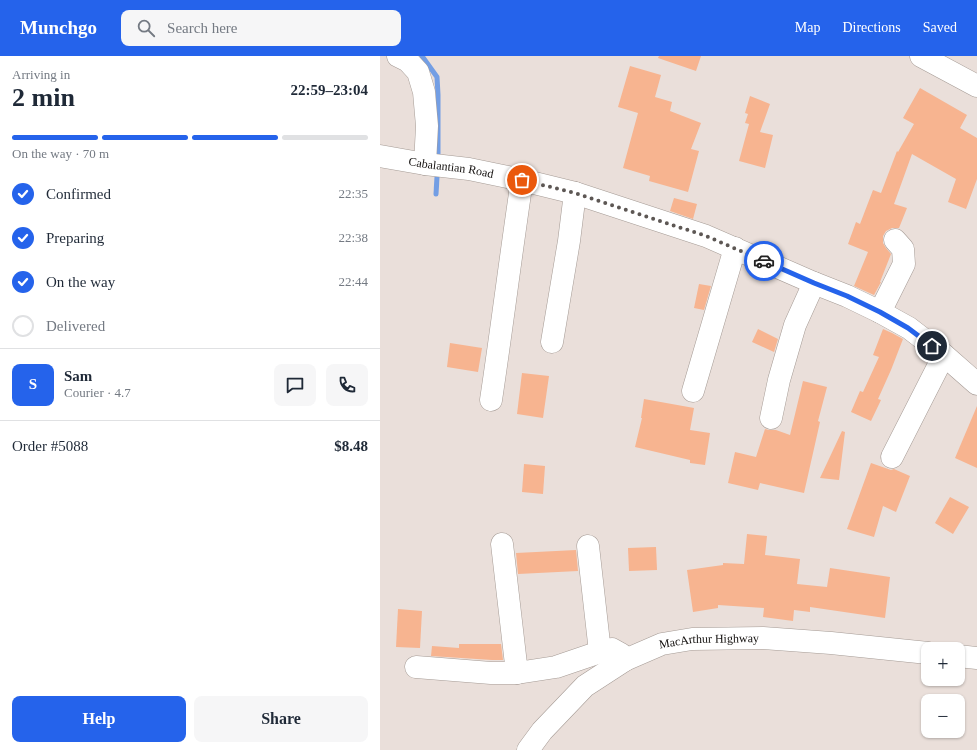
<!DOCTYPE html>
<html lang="en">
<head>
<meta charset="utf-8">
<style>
  body { margin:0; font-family:Georgia,serif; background:#f6f6f7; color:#1f2937; height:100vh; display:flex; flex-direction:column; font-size:15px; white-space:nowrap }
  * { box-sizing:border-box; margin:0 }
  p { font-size:13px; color:#747a83 }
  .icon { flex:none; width:22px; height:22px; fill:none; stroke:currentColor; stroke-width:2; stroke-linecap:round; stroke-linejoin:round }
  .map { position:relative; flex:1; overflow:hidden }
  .sheet { display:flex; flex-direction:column; background:#fff; width:380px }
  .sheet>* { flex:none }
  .fabs { position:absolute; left:541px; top:586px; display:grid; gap:8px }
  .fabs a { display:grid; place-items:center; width:44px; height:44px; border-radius:8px; background:#fff; box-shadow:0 1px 3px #0004; font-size:20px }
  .pin { position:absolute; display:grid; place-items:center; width:34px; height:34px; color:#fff; margin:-17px; border:2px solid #fff; border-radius:50%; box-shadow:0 1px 4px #0007 }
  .courier { position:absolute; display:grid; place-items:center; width:40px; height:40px; margin:-20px; border:3px solid #2563eb; border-radius:50%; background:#fff; color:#222; box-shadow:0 1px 5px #0007 }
  .head em { font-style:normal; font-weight:600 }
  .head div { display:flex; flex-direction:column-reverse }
  .head { display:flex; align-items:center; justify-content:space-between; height:68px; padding:0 12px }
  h1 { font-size:26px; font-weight:600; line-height:30px }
  .bar { display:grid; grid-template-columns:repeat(4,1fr); gap:6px 4px; align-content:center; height:48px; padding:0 12px }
  .bar i { height:5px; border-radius:3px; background:#e0e1e3 }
  .bar .selected { background:#2563eb }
  .bar p { grid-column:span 4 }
  .line { display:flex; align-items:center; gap:10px; padding:0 12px; border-top:1px solid #e0e1e3 }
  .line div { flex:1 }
  .round { display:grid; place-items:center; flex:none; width:42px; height:42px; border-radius:8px; background:#f6f6f7 }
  ol { padding:0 12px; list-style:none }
  li { display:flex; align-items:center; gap:12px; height:44px }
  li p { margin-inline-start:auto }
  li .icon { padding:4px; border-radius:50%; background:#2563eb; color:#fff; stroke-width:4 }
  li:last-child { color:#747a83 }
  li i { width:22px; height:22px; border:2px solid #e0e1e3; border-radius:50% }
  .button { display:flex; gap:8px; margin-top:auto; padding:8px 12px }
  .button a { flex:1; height:46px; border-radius:8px; background:#2563eb; color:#fff; font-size:16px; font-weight:600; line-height:46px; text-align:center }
  .button a+a { background:#f6f6f7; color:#1f2937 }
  header { display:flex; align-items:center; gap:24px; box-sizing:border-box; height:56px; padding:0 20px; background:#2563eb; color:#fff }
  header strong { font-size:19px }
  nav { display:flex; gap:22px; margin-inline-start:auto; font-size:14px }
  .search { width:280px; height:36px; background:#f6f6f7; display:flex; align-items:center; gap:10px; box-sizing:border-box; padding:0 14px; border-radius:8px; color:#747a83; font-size:15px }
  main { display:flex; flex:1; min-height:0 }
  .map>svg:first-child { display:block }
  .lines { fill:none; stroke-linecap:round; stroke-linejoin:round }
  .stream { stroke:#739ee4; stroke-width:5 }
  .building { fill:#f7b490 }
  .minor-casing { stroke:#a59b95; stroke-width:23 }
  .major-casing { stroke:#a59b95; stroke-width:23 }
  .minor { stroke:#fff; stroke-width:22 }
  .major { stroke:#fff; stroke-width:22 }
  .done { stroke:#5d5754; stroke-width:4; stroke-dasharray:0 7.2 }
  .route { stroke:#2563eb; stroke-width:5 }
  .labels { text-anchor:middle; stroke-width:4; stroke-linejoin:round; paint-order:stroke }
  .street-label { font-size:12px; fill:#110e0c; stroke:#eadfda }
</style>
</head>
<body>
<header>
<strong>Munchgo</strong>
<div class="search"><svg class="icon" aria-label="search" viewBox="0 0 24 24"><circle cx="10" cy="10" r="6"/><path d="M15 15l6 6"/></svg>Search here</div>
<nav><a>Map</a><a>Directions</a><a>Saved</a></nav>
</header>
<main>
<section class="sheet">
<div class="head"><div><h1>2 min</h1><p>Arriving in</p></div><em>22:59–23:04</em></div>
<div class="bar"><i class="selected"></i><i class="selected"></i><i class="selected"></i><i></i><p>On the way · 70 m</p></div>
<ol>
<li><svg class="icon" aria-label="check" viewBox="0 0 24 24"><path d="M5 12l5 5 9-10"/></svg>Confirmed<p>22:35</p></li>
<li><svg class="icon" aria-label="check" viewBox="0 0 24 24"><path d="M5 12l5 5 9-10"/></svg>Preparing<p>22:38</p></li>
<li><svg class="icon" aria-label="check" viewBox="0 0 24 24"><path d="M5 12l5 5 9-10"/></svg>On the way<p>22:44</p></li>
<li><i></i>Delivered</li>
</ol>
<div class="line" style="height:72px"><b class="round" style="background:#2563eb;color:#fff">S</b><div><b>Sam</b><p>Courier · 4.7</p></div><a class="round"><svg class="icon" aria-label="chat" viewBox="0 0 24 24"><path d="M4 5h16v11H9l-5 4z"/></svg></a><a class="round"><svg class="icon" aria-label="phone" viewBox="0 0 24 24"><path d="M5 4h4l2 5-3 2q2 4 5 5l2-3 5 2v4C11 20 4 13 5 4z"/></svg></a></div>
<div class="line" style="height:52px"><div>Order #5088</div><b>$8.48</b></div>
<div class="button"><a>Help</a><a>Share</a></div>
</section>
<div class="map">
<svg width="597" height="694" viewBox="0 0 597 694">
  <rect width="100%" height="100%" fill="#eadfda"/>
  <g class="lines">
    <!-- stream -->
    <g class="stream">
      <polyline points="42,0 57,21 58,39 58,99"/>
      <polyline points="56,138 57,121"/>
    </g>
  </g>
  <!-- building -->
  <g class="building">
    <polygon points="279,0 321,0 316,15 278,2"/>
    <polygon points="250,10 281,19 275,41 292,46 290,55 321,67 311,93 319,95 308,136 269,125 270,120 243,112 258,57 238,51"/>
    <polygon points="540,32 587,59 580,72 597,82 597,123 586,153 568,146 576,123 532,98 514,148 527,152 519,172 512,172 506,175 503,180 503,187 506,192 511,198 500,226 501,226 494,239 474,230 488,196 468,188 476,166 480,168 493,134 501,137 517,95 518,96 534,68 523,62"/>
    <polygon points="370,40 390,48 380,76 393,79 385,112 359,105 369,68 365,67 368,58 365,57"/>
    <polygon points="294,142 317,148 313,163 290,155"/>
    <polygon points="319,228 331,230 324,254 314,252"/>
    <polygon points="378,273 398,283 394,296 372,286"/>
    <polygon points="503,273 512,277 523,283 511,314 498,343 501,344 491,365 471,356 480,335 483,336 499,301 493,299"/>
    <polygon points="70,287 102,292 98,316 67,311"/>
    <polygon points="142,317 169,320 163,362 137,358"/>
    <polygon points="423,325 447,331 438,365 440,366 424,437 380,427 378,434 348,427 355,396 376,401 385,373 389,374 396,374 410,379"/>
    <polygon points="264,343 314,352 310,374 330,377 325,409 310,407 310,404 255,391 262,362 261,362"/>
    <polygon points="597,350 597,412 575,402"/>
    <polygon points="462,375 465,376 459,424 440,422"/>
    <polygon points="491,407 511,414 514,413 530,420 516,456 503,450 494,481 467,473"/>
    <polygon points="144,408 165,410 163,438 142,436"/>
    <polygon points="570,441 589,451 573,478 555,467"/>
    <polygon points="367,478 387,480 385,499 420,503 417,528 447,531 450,512 510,521 505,562 430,551 430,556 414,554 413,565 383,561 384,552 338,549 338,552 313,556 307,514 343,509 343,507 364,508"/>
    <polygon points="276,491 277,514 249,515 248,492"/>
    <polygon points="196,494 198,515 138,518 136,497"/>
    <polygon points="18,553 42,555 40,592 16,591"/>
    <polygon points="79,588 121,588 123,604 112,604 51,600 52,590 79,592"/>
  </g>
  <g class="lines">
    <!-- minor casing -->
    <g class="minor-casing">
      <g id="minor">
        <polyline points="18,0 28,5 38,16 44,36 47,70 45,108"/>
        <polyline points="541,0 597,30"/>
        <path id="s1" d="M 0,100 L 45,108 L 89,113 L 142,124 L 195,137 L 326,180 L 434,227 L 467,240 L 500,256 L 529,272 L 564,299 L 597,328"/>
        <polyline points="500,256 524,208 523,193 515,184"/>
        <polyline points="172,286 189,185 195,137"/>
        <polyline points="313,335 355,192"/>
        <path d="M 111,344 C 122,271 131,197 142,124"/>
        <polyline points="391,362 399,324 415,269 434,227"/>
        <polyline points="512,401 564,299"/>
        <polyline points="122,488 137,617"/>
        <polyline points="208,490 220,596"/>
        <polyline points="36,611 111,617 137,617 176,611 220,596 232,593 241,598 245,604"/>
      </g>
    </g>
    <!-- major casing -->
    <g class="major-casing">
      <g id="major">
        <polyline points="578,600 597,602"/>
        <path id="s2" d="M 148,694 L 162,675 L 205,630 L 245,604 L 282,588 L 312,583 L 383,582 L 451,587 L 548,597"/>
      </g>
    </g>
    <!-- minor -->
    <use href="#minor" class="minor"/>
    <!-- major -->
    <use href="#major" class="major"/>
  </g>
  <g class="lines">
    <!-- done -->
    <polyline class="done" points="142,124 195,137 326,180 384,205"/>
    <!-- route -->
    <polyline class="route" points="384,205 434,227 467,240 500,256 528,272 552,290"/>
  </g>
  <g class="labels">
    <!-- street labels -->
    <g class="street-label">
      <text dy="4" stroke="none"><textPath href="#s1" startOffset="72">Cabalantian Road</textPath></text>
      <text dy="4" stroke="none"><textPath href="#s2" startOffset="221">MacArthur Highway</textPath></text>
    </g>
  </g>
</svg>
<div class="fabs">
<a>+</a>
<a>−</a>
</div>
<div class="pin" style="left:142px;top:124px;background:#ea580c"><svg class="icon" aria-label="bag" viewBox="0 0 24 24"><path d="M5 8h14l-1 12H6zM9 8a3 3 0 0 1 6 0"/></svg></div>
<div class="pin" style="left:552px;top:290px;background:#1f2937"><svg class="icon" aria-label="home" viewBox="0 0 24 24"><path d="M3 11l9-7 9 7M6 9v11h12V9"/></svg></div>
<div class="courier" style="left:384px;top:205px"><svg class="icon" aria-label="car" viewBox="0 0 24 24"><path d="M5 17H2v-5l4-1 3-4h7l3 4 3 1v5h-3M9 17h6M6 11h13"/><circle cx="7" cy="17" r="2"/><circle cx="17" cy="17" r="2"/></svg></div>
</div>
</main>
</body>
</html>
